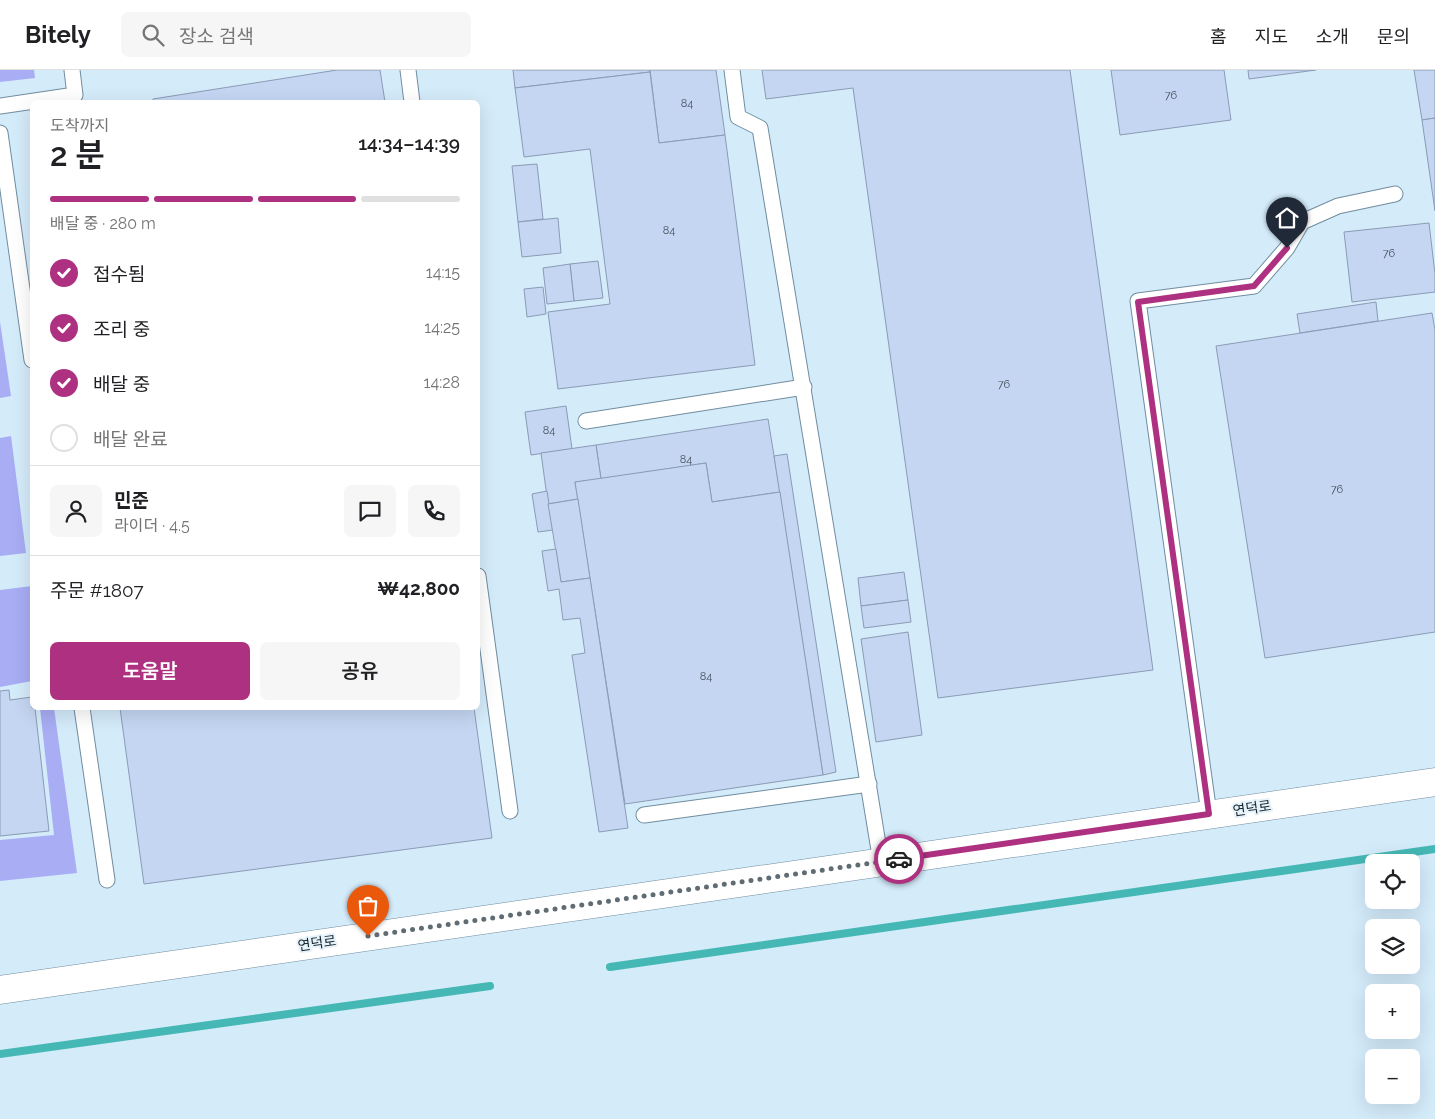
<!DOCTYPE html>
<html lang="ko">
<head>
<meta charset="utf-8">
<style>
  body { margin:0; font-family:Raleway,"Noto Sans KR",sans-serif; background:#f6f6f6; color:#202124; height:100vh; display:flex; flex-direction:column; font-size:19px; white-space:nowrap }
  * { box-sizing:border-box; margin:0 }
  p { font-size:16px; color:#757577 }
  .icon { flex:none; width:28px; height:28px; fill:none; stroke:currentColor; stroke-width:2; stroke-linecap:round; stroke-linejoin:round }
  .map { position:relative; flex:1; overflow:hidden }
  .details { position:absolute; left:30px; top:30px; width:450px; height:610px; display:flex; flex-direction:column; background:#fff; border-radius:8px; box-shadow:0 5px 20px #0002 }
  .details>* { flex:none }
  .tools { position:absolute; left:1365px; top:784px; display:grid; gap:10px }
  .tools a { display:grid; place-items:center; width:55px; height:55px; border-radius:8px; background:#fff; box-shadow:0 5px 20px #0002; font-size:25px }
  .pin { position:absolute; display:grid; place-items:center; width:42px; height:42px; color:#fff; margin:-51px -21px; border-radius:50% 50% 50% 0; rotate:-45deg; box-shadow:0 0 5px #0007 }
  .pin .icon { rotate:45deg }
  .courier { position:absolute; display:grid; place-items:center; width:50px; height:50px; margin:-25px; border:4px solid #ae3181; border-radius:50%; background:#fff; color:#222; box-shadow:0 1px 6px #0007 }
  .head em { font-style:normal; font-weight:600 }
  .head div { display:flex; flex-direction:column-reverse }
  .head { display:flex; align-items:center; justify-content:space-between; height:85px; padding:0 20px }
  h1 { font-size:32px; font-weight:600; line-height:38px }
  .bar { display:grid; grid-template-columns:repeat(4,1fr); gap:8px 5px; align-content:center; height:60px; padding:0 20px }
  .bar i { height:6px; border-radius:4px; background:#e0e0e0 }
  .bar .current { background:#ae3181 }
  .bar p { grid-column:span 4 }
  .line { display:flex; align-items:center; gap:12px; padding:0 20px; border-top:1px solid #e0e0e0 }
  .line div { flex:1 }
  .round { display:grid; place-items:center; flex:none; width:52px; height:52px; border-radius:8px; background:#f6f6f6 }
  ol { padding:0 20px; list-style:none }
  li { display:flex; align-items:center; gap:15px; height:55px }
  li p { margin-inline-start:auto }
  li .icon { padding:5px; border-radius:50%; background:#ae3181; color:#fff; stroke-width:4 }
  li:last-child { color:#757577 }
  li i { width:28px; height:28px; border:2px solid #e0e0e0; border-radius:50% }
  .action { display:flex; gap:10px; margin-top:auto; padding:10px 20px }
  .action a { flex:1; height:58px; border-radius:8px; background:#ae3181; color:#fff; font-size:20px; font-weight:600; line-height:58px; text-align:center }
  .action a+a { background:#f6f6f6; color:#202124 }
  header { display:flex; align-items:center; gap:30px; box-sizing:border-box; height:70px; padding:0 25px; background:#fff; border-bottom:1px solid #e0e0e0 }
  header strong { font-size:24px }
  nav { display:flex; gap:28px; margin-inline-start:auto; font-size:18px }
  .search { width:350px; height:45px; background:#f6f6f6; display:flex; align-items:center; gap:12px; box-sizing:border-box; padding:0 18px; border-radius:8px; color:#757577; font-size:19px }
  .map>svg:first-child { display:block }
  .built { fill:#d4ebfa; fill-rule:evenodd }
  .forest { fill:#a8adf4 }
  .lines { fill:none; stroke-linecap:round; stroke-linejoin:round }
  .stream { stroke:#45b7b5; stroke-width:8 }
  .building { fill:#c4d6f2; stroke:#8a9bb5 }
  .service-casing { stroke:#708d9f; stroke-width:17 }
  .tertiary-casing { stroke:#708d9f; stroke-width:29 }
  .service { stroke:#fff; stroke-width:15 }
  .tertiary { stroke:#fff; stroke-width:28 }
  .done { stroke:#606c74; stroke-width:5; stroke-dasharray:0 9 }
  .route { stroke:#ae3181; stroke-width:6 }
  .labels { text-anchor:middle; stroke-width:4; stroke-linejoin:round; paint-order:stroke }
  .number-label { font-size:11px; fill:#44505e }
  .street-label { font-size:14px; fill:#19242c; stroke:#e5f2fa }
</style>
</head>
<body>
<header>
<strong>Bitely</strong>
<div class="search"><svg class="icon" aria-label="search" viewBox="0 0 24 24"><circle cx="10" cy="10" r="6"/><path d="M15 15l6 6"/></svg>장소 검색</div>
<nav><a>홈</a><a>지도</a><a>소개</a><a>문의</a></nav>
</header>
<div class="map">
<svg width="1435" height="1049" viewBox="0 0 1435 1049">
  <rect width="100%" height="100%" fill="#e5f2fa"/>
  <!-- built -->
  <path class="built" d="M 0,0 L 1435,0 L 1435,1049 L 0,1049 ZM 32,32 L 478,32 L 478,638 L 32,638 ZM 1374,792 L 1411,792 L 1411,830 L 1374,830 ZM 1374,858 L 1411,858 L 1411,895 L 1374,895 ZM 1374,922 L 1411,922 L 1411,960 L 1374,960 ZM 1374,988 L 1411,988 L 1411,1025 L 1374,1025 Z"/>
  <!-- forest -->
  <g class="forest">
    <polygon points="0,0 34,0 35,8 0,12"/>
    <polygon points="0,252 11,326 0,328"/>
    <polygon points="11,366 26,483 0,486 0,368"/>
    <polygon points="32,516 32,611 0,617 0,520"/>
    <polygon points="40,638 54,638 77,803 0,811 0,770 54,765"/>
  </g>
  <g class="lines">
    <!-- stream -->
    <g class="stream">
      <polyline points="610,897 1435,779"/>
      <polyline points="0,984 490,916"/>
    </g>
  </g>
  <!-- building -->
  <g class="building">
    <polygon points="337,0 380,0 385,32 153,32 153,29"/>
    <polygon points="513,0 650,0 650,2 515,18"/>
    <polygon points="650,0 716,0 725,65 659,73"/>
    <polygon points="762,0 1070,0 1153,600 938,628 853,18 766,29"/>
    <polygon points="1111,0 1224,0 1231,50 1120,65"/>
    <polygon points="1248,0 1316,0 1249,9"/>
    <polygon points="1414,0 1435,0 1435,48 1422,50"/>
    <polygon points="650,2 659,73 725,65 755,295 558,319 548,242 610,234 590,79 524,87 515,18"/>
    <polygon points="1435,48 1435,141 1422,50"/>
    <polygon points="537,94 543,149 518,152 512,96"/>
    <polygon points="558,148 561,183 522,187 518,152"/>
    <polygon points="1429,153 1435,204 1435,222 1352,232 1344,162"/>
    <polygon points="598,191 603,228 574,231 570,194"/>
    <polygon points="570,194 574,231 547,234 543,198"/>
    <polygon points="543,217 546,244 527,247 524,219"/>
    <polygon points="1376,232 1378,251 1300,263 1297,244"/>
    <polygon points="1432,243 1435,260 1435,562 1265,588 1216,276"/>
    <polygon points="566,336 572,379 531,385 525,342"/>
    <polygon points="768,349 780,422 712,432 706,393 601,409 596,375"/>
    <polygon points="596,375 601,409 575,412 578,429 548,434 541,383"/>
    <polygon points="787,384 836,702 823,705 774,386"/>
    <polygon points="706,393 712,432 780,422 823,705 625,734 575,412"/>
    <polygon points="547,421 553,460 538,462 532,424"/>
    <polygon points="578,429 590,508 561,512 548,434"/>
    <polygon points="556,479 561,512 590,508 628,758 599,762 572,585 585,583 580,548 563,550 559,519 548,521 542,481"/>
    <polygon points="904,502 908,530 861,536 858,508"/>
    <polygon points="908,530 911,552 864,558 861,536"/>
    <polygon points="908,562 922,665 876,672 861,569"/>
    <polygon points="9,620 10,630 32,627 32,638 35,638 49,761 0,766 0,621"/>
    <polygon points="120,638 474,638 492,768 144,814"/>
  </g>
  <g class="lines">
    <!-- service casing -->
    <g class="service-casing">
      <g id="service">
        <polyline points="408,0 412,32"/>
        <polyline points="732,0 738,47 760,58 881,792"/>
        <polyline points="0,36 75,25 72,0"/>
        <polyline points="0,63 32,290"/>
        <polyline points="586,351 804,317"/>
        <polyline points="478,506 510,741"/>
        <polyline points="82,638 107,810"/>
        <polyline points="1209,744 1138,231 1254,216 1287,178 1302,152 1338,136 1395,124"/>
        <polyline points="644,745 869,714"/>
      </g>
    </g>
    <!-- tertiary casing -->
    <g class="tertiary-casing">
      <polyline id="tertiary" points="0,920 1435,712"/>
    </g>
    <!-- service -->
    <use href="#service" class="service"/>
    <!-- tertiary -->
    <use href="#tertiary" class="tertiary"/>
  </g>
  <g class="lines">
    <!-- done -->
    <polyline class="done" points="368,866 899,789"/>
    <!-- route -->
    <polyline class="route" points="899,789 1209,744 1138,232 1254,216 1287,178"/>
  </g>
  <g class="labels">
    <!-- number labels -->
    <g class="number-label">
      <text x="1171" y="29">76</text>
      <text x="687" y="37">84</text>
      <text x="669" y="164">84</text>
      <text x="1389" y="187">76</text>
      <text x="1004" y="318">76</text>
      <text x="549" y="364">84</text>
      <text x="686" y="393">84</text>
      <text x="1337" y="423">76</text>
      <text x="706" y="610">84</text>
    </g>
    <!-- street labels -->
    <g class="street-label">
      <text transform="translate(1252 738) rotate(-8)" y="5">연덕로</text>
      <text transform="translate(317 873) rotate(-8)" y="5">연덕로</text>
    </g>
  </g>
</svg>
<div class="tools">
<a><svg class="icon" aria-label="locate" viewBox="0 0 24 24"><circle cx="12" cy="12" r="6"/><path d="M12 2v4M12 18v4M2 12h4M18 12h4"/></svg></a>
<a><svg class="icon" aria-label="layers" viewBox="0 0 24 24"><path d="M12 4l9 5-9 5-9-5zM3 14l9 5 9-5"/></svg></a>
<a>+</a>
<a>−</a>
</div>
<div class="pin" style="left:368px;top:866px;background:#ea580c"><svg class="icon" aria-label="bag" viewBox="0 0 24 24"><path d="M5 8h14l-1 12H6zM9 8a3 3 0 0 1 6 0"/></svg></div>
<div class="pin" style="left:1287px;top:178px;background:#1f2937"><svg class="icon" aria-label="home" viewBox="0 0 24 24"><path d="M3 11l9-7 9 7M6 9v11h12V9"/></svg></div>
<div class="courier" style="left:899px;top:789px"><svg class="icon" aria-label="car" viewBox="0 0 24 24"><path d="M5 17H2v-5l4-1 3-4h7l3 4 3 1v5h-3M9 17h6M6 11h13"/><circle cx="7" cy="17" r="2"/><circle cx="17" cy="17" r="2"/></svg></div>
<section class="details">
<div class="head"><div><h1>2 분</h1><p>도착까지</p></div><em>14:34–14:39</em></div>
<div class="bar"><i class="current"></i><i class="current"></i><i class="current"></i><i></i><p>배달 중 · 280 m</p></div>
<ol>
<li><svg class="icon" aria-label="check" viewBox="0 0 24 24"><path d="M5 12l5 5 9-10"/></svg>접수됨<p>14:15</p></li>
<li><svg class="icon" aria-label="check" viewBox="0 0 24 24"><path d="M5 12l5 5 9-10"/></svg>조리 중<p>14:25</p></li>
<li><svg class="icon" aria-label="check" viewBox="0 0 24 24"><path d="M5 12l5 5 9-10"/></svg>배달 중<p>14:28</p></li>
<li><i></i>배달 완료</li>
</ol>
<div class="line" style="height:90px"><a class="round"><svg class="icon" aria-label="person" viewBox="0 0 24 24"><circle cx="12" cy="8" r="4"/><path d="M4 21q1-7 8-7t8 7"/></svg></a><div><b>민준</b><p>라이더 · 4.5</p></div><a class="round"><svg class="icon" aria-label="chat" viewBox="0 0 24 24"><path d="M4 5h16v11H9l-5 4z"/></svg></a><a class="round"><svg class="icon" aria-label="phone" viewBox="0 0 24 24"><path d="M5 4h4l2 5-3 2q2 4 5 5l2-3 5 2v4C11 20 4 13 5 4z"/></svg></a></div>
<div class="line" style="height:65px"><div>주문 #1807</div><b>₩42,800</b></div>
<div class="action"><a>도움말</a><a>공유</a></div>
</section>
</div>
</body>
</html>
